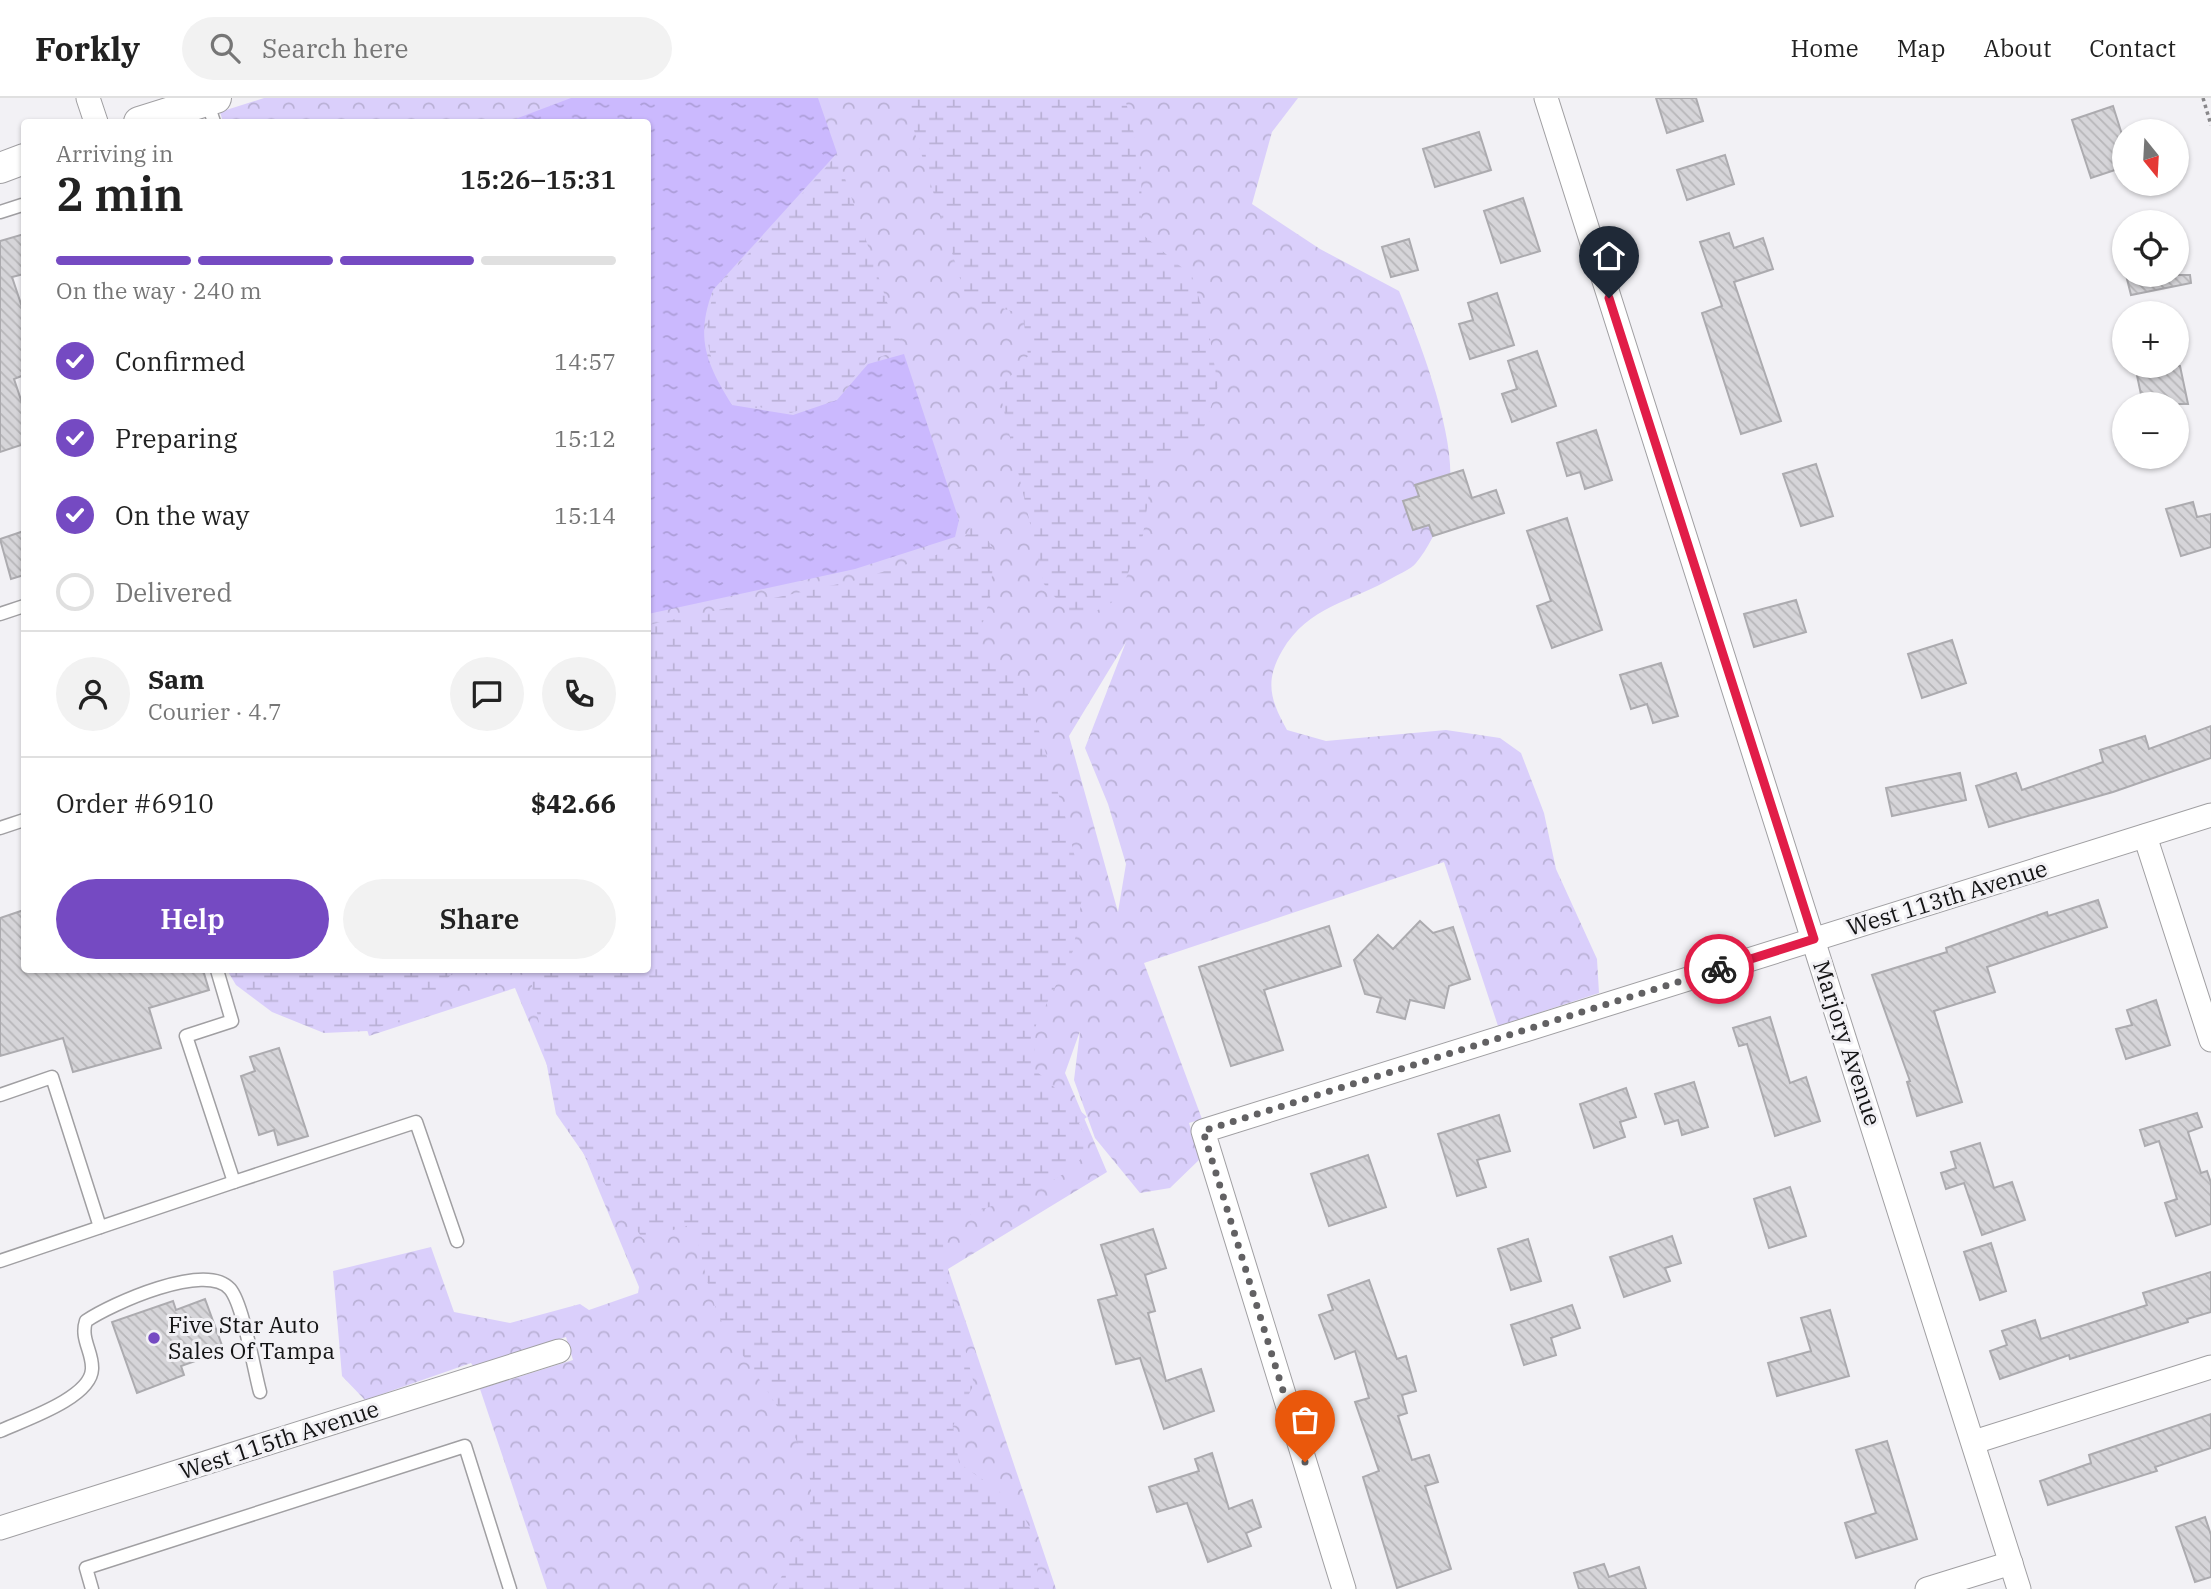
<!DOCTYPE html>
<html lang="en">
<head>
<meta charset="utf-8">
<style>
  body { margin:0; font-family:"IBM Plex Serif",serif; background:#f2f2f2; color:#222; height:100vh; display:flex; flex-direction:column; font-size:26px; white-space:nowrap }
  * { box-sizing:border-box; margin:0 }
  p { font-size:23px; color:#767676 }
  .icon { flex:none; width:38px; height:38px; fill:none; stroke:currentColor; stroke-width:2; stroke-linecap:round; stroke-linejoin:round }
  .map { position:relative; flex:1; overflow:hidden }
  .panel { position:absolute; left:21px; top:21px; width:630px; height:854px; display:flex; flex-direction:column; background:#fff; border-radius:7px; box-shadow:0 2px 5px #0004 }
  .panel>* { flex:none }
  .needle { width:46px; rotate:162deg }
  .controls { position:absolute; left:2112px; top:21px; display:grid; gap:14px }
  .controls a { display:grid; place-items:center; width:77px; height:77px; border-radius:50%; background:#fff; box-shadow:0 2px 5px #0004; font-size:35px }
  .pin { position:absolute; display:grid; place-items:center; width:60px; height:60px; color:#fff; margin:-72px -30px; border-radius:50% 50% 50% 0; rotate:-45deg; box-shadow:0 0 7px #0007 }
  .pin .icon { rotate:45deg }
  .courier { position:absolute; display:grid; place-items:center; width:70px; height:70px; margin:-35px; border:5px solid #e11d48; border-radius:50%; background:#fff; color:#222; box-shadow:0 2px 9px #0007 }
  .head em { font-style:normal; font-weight:600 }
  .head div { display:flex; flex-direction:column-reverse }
  .head { display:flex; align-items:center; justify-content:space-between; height:119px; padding:0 35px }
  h1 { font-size:46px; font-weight:600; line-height:52px }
  .bar { display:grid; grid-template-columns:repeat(4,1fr); gap:10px 7px; align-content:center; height:84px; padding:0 35px }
  .bar i { height:9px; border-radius:5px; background:#e0e0e0 }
  .bar .active { background:#754ac2 }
  .bar p { grid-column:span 4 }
  .line { display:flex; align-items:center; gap:18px; padding:0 35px; border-top:2px solid #e0e0e0 }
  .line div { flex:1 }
  .round { display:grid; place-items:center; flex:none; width:74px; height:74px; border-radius:37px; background:#f2f2f2 }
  ol { padding:0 35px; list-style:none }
  li { display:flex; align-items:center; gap:21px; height:77px }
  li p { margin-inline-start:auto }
  li .icon { padding:7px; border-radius:50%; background:#754ac2; color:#fff; stroke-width:4 }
  li:last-child { color:#767676 }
  li i { width:38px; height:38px; border:4px solid #e0e0e0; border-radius:50% }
  .action { display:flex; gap:14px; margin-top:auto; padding:14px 35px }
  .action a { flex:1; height:80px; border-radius:42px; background:#754ac2; color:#fff; font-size:28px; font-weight:600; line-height:80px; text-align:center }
  .action a+a { background:#f2f2f2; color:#222 }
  header { display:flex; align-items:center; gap:42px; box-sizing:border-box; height:98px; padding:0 35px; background:#fff; border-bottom:2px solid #e0e0e0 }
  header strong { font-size:33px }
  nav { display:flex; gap:38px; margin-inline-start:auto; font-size:24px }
  .search { width:490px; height:63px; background:#f2f2f2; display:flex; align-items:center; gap:18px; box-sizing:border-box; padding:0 24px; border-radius:38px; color:#767676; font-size:26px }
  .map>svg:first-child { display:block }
  .forest { fill:url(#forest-crowns); fill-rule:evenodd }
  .wetland { fill:url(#wetland-marsh) }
  .water { fill:url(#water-ripples) }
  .building { fill:url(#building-back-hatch); stroke:#acabaf; stroke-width:2 }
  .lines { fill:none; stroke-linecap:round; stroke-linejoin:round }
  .service-casing { stroke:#a09fa2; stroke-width:15 }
  .minor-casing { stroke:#a09fa2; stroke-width:25 }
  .tertiary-casing { stroke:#a09fa2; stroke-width:32 }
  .path { stroke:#88878a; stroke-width:3.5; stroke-dasharray:3.5 3.5; stroke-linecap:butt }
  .service { stroke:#fff; stroke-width:12 }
  .minor { stroke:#fff; stroke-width:23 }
  .tertiary { stroke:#fff; stroke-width:30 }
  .done { stroke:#626163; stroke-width:7; stroke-dasharray:0 12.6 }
  .route { stroke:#e11d48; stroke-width:9 }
  .poi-dot { fill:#754ac2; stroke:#f2f1f5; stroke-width:2.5 }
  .labels { text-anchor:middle; stroke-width:6; stroke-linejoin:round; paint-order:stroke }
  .street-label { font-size:23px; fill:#141415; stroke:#f2f1f5 }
  .poi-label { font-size:23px; fill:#141415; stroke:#f2f1f5; text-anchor:start }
</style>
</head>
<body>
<header>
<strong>Forkly</strong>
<div class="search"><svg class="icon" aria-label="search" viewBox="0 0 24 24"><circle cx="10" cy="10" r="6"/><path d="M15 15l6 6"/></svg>Search here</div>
<nav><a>Home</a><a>Map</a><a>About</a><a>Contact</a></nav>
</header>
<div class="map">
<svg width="2211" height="1491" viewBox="0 0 2211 1491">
  <defs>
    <pattern id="forest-crowns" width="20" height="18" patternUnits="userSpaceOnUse" patternTransform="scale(1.75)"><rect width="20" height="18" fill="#dacffb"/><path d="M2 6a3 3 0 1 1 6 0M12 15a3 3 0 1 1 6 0" fill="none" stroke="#bab1d6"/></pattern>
    <pattern id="wetland-marsh" width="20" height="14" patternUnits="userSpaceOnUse" patternTransform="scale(1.75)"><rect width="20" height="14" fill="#dacffb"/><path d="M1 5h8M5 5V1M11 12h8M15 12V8" fill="none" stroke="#bab1d6"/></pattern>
    <pattern id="water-ripples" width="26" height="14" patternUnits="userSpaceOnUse" patternTransform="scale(1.75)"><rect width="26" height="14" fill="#cbb9fe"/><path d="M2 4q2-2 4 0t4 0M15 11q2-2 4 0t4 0" fill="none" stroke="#ad9ed9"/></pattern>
    <pattern id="building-back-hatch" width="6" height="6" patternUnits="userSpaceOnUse" patternTransform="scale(1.75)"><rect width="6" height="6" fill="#d6d5d9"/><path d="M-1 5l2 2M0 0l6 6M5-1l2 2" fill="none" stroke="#b7b6b9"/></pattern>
  </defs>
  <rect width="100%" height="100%" fill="#f2f1f5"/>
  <!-- forest -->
  <path class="forest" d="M 264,0 L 1298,0 L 1272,34 L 1252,106 L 1320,151 L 1399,193 C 1420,244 1455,334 1450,388 C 1447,412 1432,446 1416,465 C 1411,471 1401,475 1394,479 C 1350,505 1309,507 1282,553 C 1264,584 1271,603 1287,632 L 1326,643 L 1446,632 L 1500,640 L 1521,655 L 1544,715 L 1556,771 L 1597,861 L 1599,895 L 1498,928 L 1444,764 L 1144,865 L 1202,1021 L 1189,1025 L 1200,1061 L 1170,1090 L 1140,1095 L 1095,1040 L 1074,982 L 1080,933 L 1065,975 L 1107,1074 L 948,1171 L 1056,1491 L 547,1491 L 480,1291 L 573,1262 L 566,1239 L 473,1268 L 471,1265 L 365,1302 L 342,1278 L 333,1173 L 431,1149 L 454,1214 L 510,1225 L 580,1206 L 589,1212 L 638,1195 L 639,1189 L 515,890 L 369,938 L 348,872 L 648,872 L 648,24 L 223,24 L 220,14 ZM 1126,544 L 1085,650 L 1108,706 L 1126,766 L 1118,814 L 1069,638 Z"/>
  <!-- wetland -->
  <g class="wetland">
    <polygon points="904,0 1125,0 1141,64 1142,136 1192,178 1208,229 1218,288 1203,332 1152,375 1143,437 1118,501 1076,524 1044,486 999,291 1028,258 1023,217 999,209 968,206"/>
    <path d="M 837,57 L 903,251 L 868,263 L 836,299 L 791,315 L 733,304 C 709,264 700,240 714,194 Z"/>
    <path d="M 976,420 L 994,453 L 990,500 L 976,548 L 1024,584 L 1066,721 L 1083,794 L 1073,853 L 1036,927 L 1033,970 L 1087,1019 L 1079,1025 C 1081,1031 1086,1039 1086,1045 C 1087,1087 971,1108 942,1131 L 946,1176 L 974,1286 L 953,1328 L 959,1365 C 994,1391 1028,1405 1037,1453 C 1040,1467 1034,1477 1039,1491 L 774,1491 C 790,1466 812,1423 811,1392 C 811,1343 748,1270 724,1228 C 707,1197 703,1159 693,1126 L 643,1141 L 556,1016 L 529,872 L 648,872 L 648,527 L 857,482 L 958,450 Z"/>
    <polygon points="227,872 455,872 415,917 367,933 324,935 272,914 236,887"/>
  </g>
  <!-- water -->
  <path class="water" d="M 571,0 L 818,0 L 837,55 L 713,192 C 695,240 706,265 732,307 L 793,317 L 837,302 L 868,266 L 904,256 L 959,422 L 955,439 L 855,471 L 648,516 L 648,24 L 507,24 Z"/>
  <!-- building -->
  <g class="building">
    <polygon points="1656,0 1696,0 1703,23 1667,35"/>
    <polygon points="2113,8 2124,43 2124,69 2091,80 2072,22"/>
    <polygon points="1479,34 1491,72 1435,89 1423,51"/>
    <polygon points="1725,57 1734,86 1687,102 1677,72"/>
    <polygon points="1523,100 1540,153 1501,165 1484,113"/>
    <polygon points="1729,135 1734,150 1763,140 1773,171 1734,184 1781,323 1741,336 1702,215 1722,208 1700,144"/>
    <polygon points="24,136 24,176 12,179 24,215 24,277 14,281 24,311 24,346 0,354 0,143"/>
    <polygon points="1409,141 1418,172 1391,179 1382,149"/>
    <polygon points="2126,177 2190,177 2191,185 2131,197"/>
    <polygon points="1497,195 1514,247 1470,261 1459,226 1473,222 1468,205"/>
    <polygon points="1537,253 1556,308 1512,324 1502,296 1517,291 1508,263"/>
    <polygon points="2135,268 2180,268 2188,306 2143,306"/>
    <polygon points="1596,332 1612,382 1585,391 1580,374 1567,378 1557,345"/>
    <polygon points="1816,366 1833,418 1801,428 1783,376"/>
    <polygon points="1463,372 1472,400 1496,392 1504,415 1433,438 1429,427 1413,432 1403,403 1419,398 1415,387"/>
    <polygon points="2193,404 2197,419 2211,416 2211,449 2181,458 2166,411"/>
    <polygon points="1567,420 1602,532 1552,550 1537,508 1551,503 1527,433"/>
    <polygon points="24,433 24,477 11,481 0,441"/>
    <polygon points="1796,502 1806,534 1754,549 1744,516"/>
    <polygon points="1952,542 1966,585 1922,600 1908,556"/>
    <polygon points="1661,565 1678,618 1653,625 1647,606 1631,611 1620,577"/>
    <polygon points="2211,628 2211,660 2113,694 1989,729 1976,688 2016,675 2022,692 2103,664 2100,652 2145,638 2149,651"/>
    <polygon points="1960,675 1966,702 1892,718 1886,690"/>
    <polygon points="2098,802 2107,829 1987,869 1995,894 1934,913 1962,1004 1917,1018 1907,984 1910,983 1872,877 1947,854 1946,850 2047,814 2048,818"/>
    <polygon points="24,812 24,872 203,872 209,892 149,910 161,950 73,974 63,940 0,958 0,820"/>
    <polygon points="1420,823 1433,835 1453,829 1470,881 1449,888 1444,910 1410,902 1405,921 1377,914 1381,900 1365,896 1354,862 1378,837 1393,851"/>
    <polygon points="1329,828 1341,868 1264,892 1283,952 1231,968 1199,869"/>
    <polygon points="2156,902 2170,947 2126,961 2116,931 2132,927 2127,912"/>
    <polygon points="1770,919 1790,985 1806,979 1820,1023 1775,1038 1747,946 1739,948 1733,930"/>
    <polygon points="279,950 308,1038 278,1047 274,1032 259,1037 241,978 255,973 250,959"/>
    <polygon points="1694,984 1708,1029 1682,1037 1678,1022 1665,1026 1655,996"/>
    <polygon points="1626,990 1636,1019 1620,1024 1625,1039 1594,1050 1580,1006"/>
    <polygon points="2197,1015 2202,1029 2188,1034 2201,1075 2207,1073 2211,1085 2211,1126 2176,1138 2165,1105 2177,1101 2159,1043 2145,1048 2140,1032"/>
    <polygon points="1499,1017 1510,1053 1477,1062 1486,1089 1457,1098 1438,1036"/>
    <polygon points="1980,1045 1994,1090 2012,1084 2025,1122 1982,1137 1964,1085 1946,1091 1941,1075 1956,1070 1951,1054"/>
    <polygon points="1368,1057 1386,1109 1329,1128 1311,1076"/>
    <polygon points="1790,1089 1806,1138 1769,1150 1754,1101"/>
    <polygon points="1153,1131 1166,1170 1145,1177 1155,1213 1148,1215 1166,1283 1201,1271 1214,1313 1164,1331 1140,1260 1116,1266 1098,1202 1117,1197 1101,1147"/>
    <polygon points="1672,1138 1681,1165 1665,1170 1670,1183 1624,1199 1610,1159"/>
    <polygon points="1528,1141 1541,1183 1511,1192 1498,1151"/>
    <polygon points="1991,1145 2006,1193 1980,1202 1964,1154"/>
    <polygon points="2211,1174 2211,1214 2187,1221 2188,1224 2070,1261 2069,1257 2000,1281 1990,1253 2007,1247 2002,1233 2035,1222 2041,1241 2147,1207 2143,1195"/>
    <polygon points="1369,1182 1397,1261 1406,1258 1416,1293 1402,1297 1407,1315 1398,1318 1412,1362 1429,1357 1438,1384 1425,1388 1451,1471 1397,1490 1363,1379 1379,1373 1355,1304 1369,1300 1355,1253 1335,1261 1319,1217 1333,1212 1328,1197"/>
    <polygon points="205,1201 224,1253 181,1268 184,1277 137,1295 112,1224 173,1203 176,1212"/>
    <polygon points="1572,1207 1580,1230 1551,1240 1556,1257 1524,1267 1511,1227"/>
    <polygon points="1830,1212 1849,1278 1777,1298 1768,1265 1811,1253 1801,1220"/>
    <polygon points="2211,1316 2211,1350 2155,1369 2157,1373 2048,1407 2040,1383 2091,1365 2089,1357"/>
    <polygon points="1887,1343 1917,1441 1856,1460 1845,1425 1876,1415 1856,1352"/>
    <polygon points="1212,1355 1229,1411 1252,1402 1261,1429 1246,1435 1251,1448 1208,1464 1187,1405 1157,1414 1149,1389 1199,1373 1195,1361"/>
    <polygon points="2205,1419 2211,1437 2211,1479 2195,1484 2176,1429"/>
    <polygon points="1604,1466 1609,1479 1639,1469 1646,1491 1579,1491 1574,1475"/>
  </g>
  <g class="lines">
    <!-- service casing -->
    <g class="service-casing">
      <g id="service">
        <polyline points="207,3 214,24"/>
        <polyline points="0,114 22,107"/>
        <polyline points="0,516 24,508"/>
        <polyline points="0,730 24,722"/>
        <polyline points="217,872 232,923 186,938 234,1084 416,1024 457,1143"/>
        <polyline points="0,997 52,979 100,1129"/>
        <polyline points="0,1163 234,1084"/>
        <path d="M 0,1333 C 24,1322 91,1300 92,1271 C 93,1254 80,1241 86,1223 C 111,1206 206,1163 230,1191 C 243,1206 254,1272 260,1294"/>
        <polyline points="92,1491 86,1470 465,1348 510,1491"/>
      </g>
    </g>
    <!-- minor casing -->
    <g class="minor-casing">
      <g id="minor">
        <polyline points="88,0 96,24"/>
        <polyline points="1546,0 2019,1491"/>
        <polyline points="2145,738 2211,942"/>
        <polyline points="1974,1344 2211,1269"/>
        <polyline points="0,1430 559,1253"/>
        <polyline points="1344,1491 1203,1033 2211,717"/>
        <polyline points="1927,1491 2011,1465"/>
      </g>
    </g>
    <!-- tertiary casing -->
    <g class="tertiary-casing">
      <g id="tertiary">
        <polyline points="139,24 216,0"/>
        <polyline points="0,70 24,61"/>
      </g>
    </g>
    <!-- path -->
    <polyline class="path" points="2203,0 2211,27"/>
    <!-- service -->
    <use href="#service" class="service"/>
    <!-- minor -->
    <use href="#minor" class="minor"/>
    <!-- tertiary -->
    <use href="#tertiary" class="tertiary"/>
  </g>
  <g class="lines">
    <!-- done -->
    <polyline class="done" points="1305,1364 1203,1033 1719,871"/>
    <!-- route -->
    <polyline class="route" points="1609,200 1814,841 1719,871"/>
  </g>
  <!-- markers -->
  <circle class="poi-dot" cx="154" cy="1240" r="7"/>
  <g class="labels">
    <!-- street labels -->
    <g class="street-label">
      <text transform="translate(1947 800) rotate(-17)" y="8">West 113th Avenue</text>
      <text transform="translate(1847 945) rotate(72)" y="8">Marjory Avenue</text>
      <text transform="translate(279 1342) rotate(-18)" y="8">West 115th Avenue</text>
    </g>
    <!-- poi labels -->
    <g class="poi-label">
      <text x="168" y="1235">Five Star Auto<tspan x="168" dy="26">Sales Of Tampa</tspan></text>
    </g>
  </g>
</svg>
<div class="controls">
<a><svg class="needle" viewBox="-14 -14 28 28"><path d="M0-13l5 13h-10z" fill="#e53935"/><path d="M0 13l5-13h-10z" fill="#767676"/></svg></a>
<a><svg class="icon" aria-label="locate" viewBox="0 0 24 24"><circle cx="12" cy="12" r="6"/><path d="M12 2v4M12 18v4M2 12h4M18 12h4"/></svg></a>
<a>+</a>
<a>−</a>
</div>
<div class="pin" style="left:1305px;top:1364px;background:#ea580c"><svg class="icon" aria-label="bag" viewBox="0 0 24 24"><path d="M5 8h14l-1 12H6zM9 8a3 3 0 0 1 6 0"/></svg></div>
<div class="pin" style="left:1609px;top:200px;background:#1f2937"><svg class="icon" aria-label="home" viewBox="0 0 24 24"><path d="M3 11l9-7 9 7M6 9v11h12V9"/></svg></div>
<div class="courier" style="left:1719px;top:871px"><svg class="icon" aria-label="bike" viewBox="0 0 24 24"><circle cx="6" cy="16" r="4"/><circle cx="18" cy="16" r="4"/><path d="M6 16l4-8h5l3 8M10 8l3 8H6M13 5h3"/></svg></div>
<section class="panel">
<div class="head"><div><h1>2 min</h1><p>Arriving in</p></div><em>15:26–15:31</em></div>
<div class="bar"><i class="active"></i><i class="active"></i><i class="active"></i><i></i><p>On the way · 240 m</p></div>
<ol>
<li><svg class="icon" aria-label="check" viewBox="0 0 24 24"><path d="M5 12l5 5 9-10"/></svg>Confirmed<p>14:57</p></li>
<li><svg class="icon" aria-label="check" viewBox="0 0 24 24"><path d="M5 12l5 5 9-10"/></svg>Preparing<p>15:12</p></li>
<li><svg class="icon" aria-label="check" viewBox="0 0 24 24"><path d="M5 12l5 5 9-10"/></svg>On the way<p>15:14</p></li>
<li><i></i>Delivered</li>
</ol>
<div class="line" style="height:126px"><a class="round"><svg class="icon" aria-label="person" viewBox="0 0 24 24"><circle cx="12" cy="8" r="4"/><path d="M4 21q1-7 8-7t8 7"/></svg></a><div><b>Sam</b><p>Courier · 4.7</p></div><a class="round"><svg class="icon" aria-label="chat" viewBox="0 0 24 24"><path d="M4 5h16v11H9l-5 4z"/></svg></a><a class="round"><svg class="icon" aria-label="phone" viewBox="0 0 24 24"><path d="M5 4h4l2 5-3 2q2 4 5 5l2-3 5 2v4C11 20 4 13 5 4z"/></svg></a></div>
<div class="line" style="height:91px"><div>Order #6910</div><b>$42.66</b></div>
<div class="action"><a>Help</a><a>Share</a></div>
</section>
</div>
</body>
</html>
